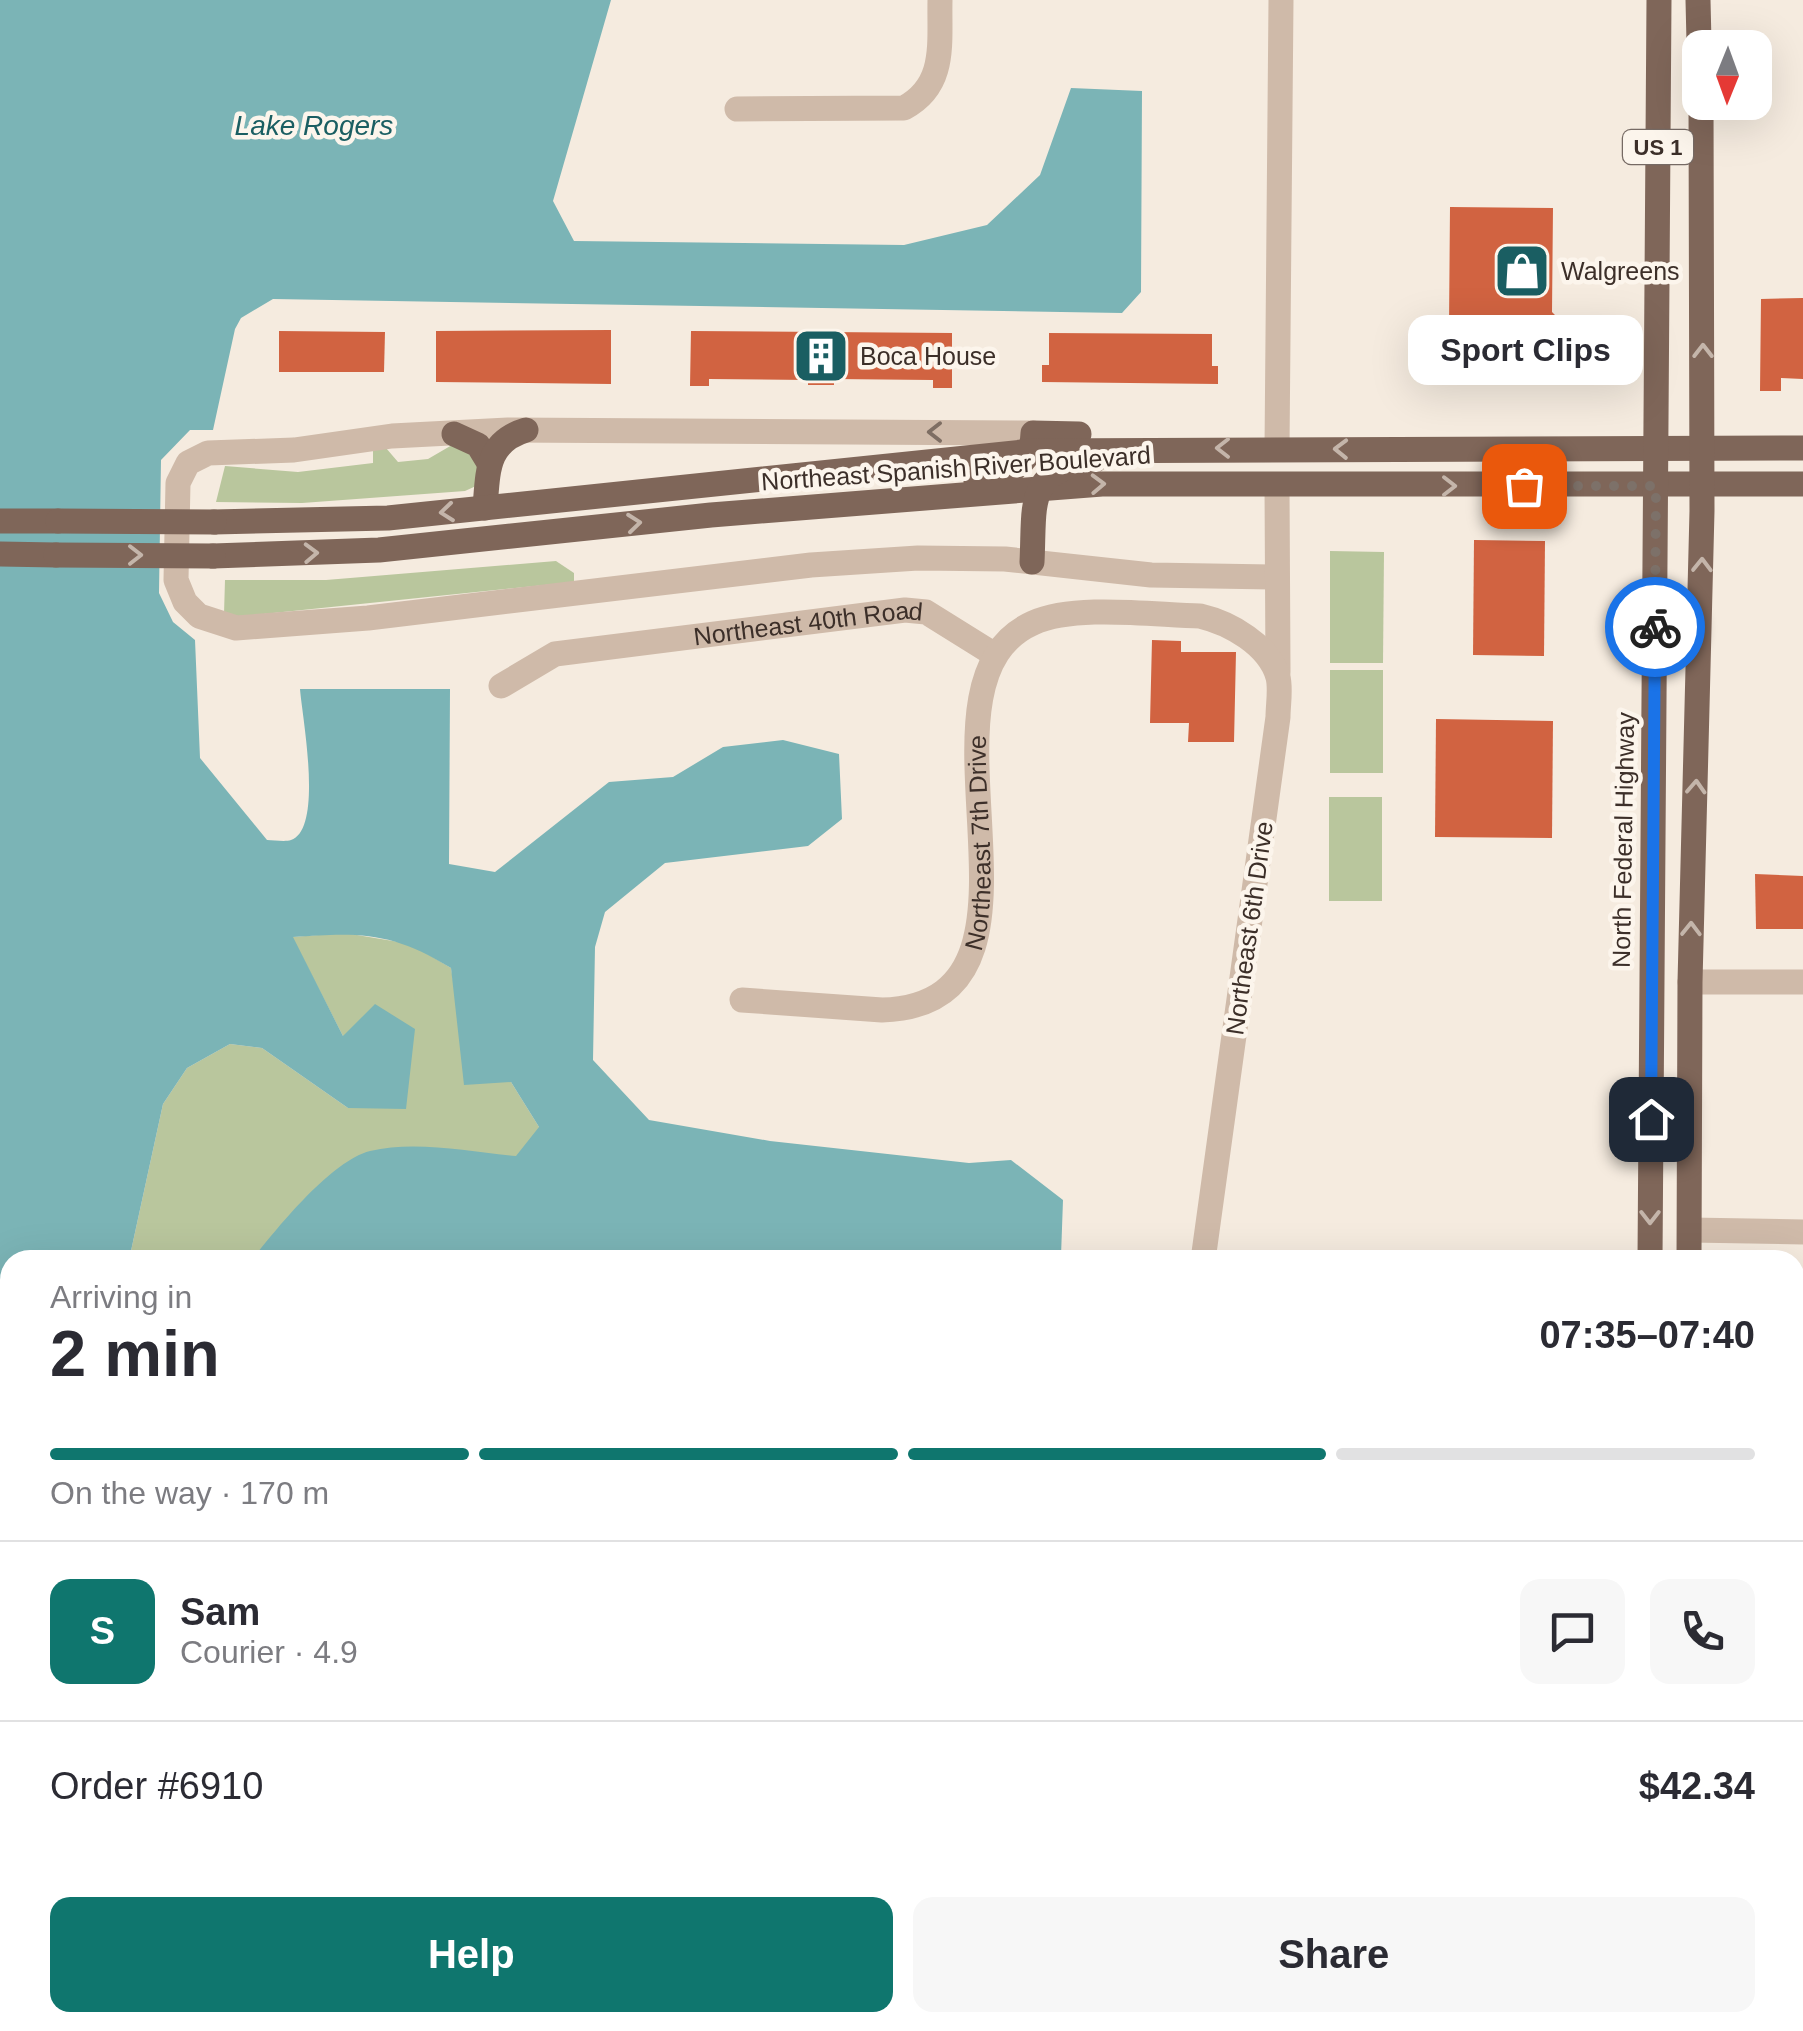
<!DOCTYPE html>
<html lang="en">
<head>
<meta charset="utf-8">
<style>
  body { margin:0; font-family:Helvetica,sans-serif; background:#f7f7f7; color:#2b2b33; height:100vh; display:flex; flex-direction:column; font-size:38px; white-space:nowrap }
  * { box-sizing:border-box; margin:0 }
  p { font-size:32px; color:#7c7c81 }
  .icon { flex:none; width:55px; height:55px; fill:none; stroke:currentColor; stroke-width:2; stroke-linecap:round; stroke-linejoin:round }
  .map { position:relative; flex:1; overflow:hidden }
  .side { position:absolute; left:0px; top:1250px; width:1805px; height:782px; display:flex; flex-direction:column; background:#fff; border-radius:30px 30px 0 0; box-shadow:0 10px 40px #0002 }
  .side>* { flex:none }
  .needle { width:65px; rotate:181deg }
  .tools { position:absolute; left:1682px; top:30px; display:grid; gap:20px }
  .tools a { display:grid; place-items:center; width:90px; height:90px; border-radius:20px; background:#fff; box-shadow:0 10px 40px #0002; font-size:50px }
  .pin { position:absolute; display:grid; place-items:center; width:85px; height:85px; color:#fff; margin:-42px; border-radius:20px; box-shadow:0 5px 15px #0006 }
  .courier { position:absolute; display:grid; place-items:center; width:100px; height:100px; margin:-50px; border:8px solid #1a73e8; border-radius:50%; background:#fff; color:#222; box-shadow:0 2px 12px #0007 }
  .bubble { position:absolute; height:70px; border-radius:20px; background:#fff; box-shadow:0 10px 40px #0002; font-size:32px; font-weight:600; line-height:70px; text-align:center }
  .headline em { font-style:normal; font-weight:600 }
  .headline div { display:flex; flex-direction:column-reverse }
  .headline { display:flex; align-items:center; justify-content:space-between; height:170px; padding:0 50px }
  h1 { font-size:65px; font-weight:600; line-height:75px }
  .bar { display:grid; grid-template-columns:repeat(4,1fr); gap:15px 10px; align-content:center; height:120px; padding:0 50px }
  .bar i { height:12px; border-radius:8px; background:#e1e1e2 }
  .bar .current { background:#0f766e }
  .bar p { grid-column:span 4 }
  .line { display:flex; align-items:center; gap:25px; padding:0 50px; border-top:2px solid #e1e1e2 }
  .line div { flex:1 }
  .round { display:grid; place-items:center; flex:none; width:105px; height:105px; border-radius:20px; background:#f7f7f7 }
  .cta { display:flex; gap:20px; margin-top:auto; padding:20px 50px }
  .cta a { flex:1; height:115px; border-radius:20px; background:#0f766e; color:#fff; font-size:40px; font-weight:600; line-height:115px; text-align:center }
  .cta a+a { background:#f7f7f7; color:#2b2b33 }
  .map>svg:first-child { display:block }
  .green { fill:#b9c69d }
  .water { fill:#7bb4b6 }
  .building { fill:#d16341 }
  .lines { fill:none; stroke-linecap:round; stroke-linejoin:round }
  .minor { stroke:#cfbaa9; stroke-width:25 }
  .major { stroke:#7f6659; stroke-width:25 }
  .major-bridge { stroke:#7f6659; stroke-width:25 }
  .oneway { stroke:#c4b5aa }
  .oneway2 { stroke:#7e6e63 }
  .done { stroke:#7d7169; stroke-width:10; stroke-dasharray:0 18 }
  .route { stroke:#1a73e8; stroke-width:12 }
  .labels { text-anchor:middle; stroke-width:9; stroke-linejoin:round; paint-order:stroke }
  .shield { fill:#fcf5ec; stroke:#766a64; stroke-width:2.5 }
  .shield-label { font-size:22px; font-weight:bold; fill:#3c2f29 }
  .poi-label { font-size:25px; fill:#3c2f29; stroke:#fcf5ec; text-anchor:start }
  .street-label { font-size:25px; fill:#3c2f29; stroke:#fcf5ec }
  .water-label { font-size:28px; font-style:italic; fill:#1a5e62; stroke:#fcf5ec }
</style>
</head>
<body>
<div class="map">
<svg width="1803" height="2031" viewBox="0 0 1803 2031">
  <rect width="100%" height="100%" fill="#f5ebdf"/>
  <!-- green -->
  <g class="green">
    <polygon points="452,445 467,451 479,467 476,486 465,491 302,503 216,502 225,466 298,472 373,463 373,449 386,448 398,462 428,459"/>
    <polygon points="1330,551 1384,552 1383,663 1330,663"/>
    <polygon points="556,561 574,573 574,582 234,617 224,614 225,580 326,580"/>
    <rect x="1330" y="670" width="53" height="103"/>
    <rect x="1329" y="797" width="53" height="104"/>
    <polygon points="345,933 411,944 451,968 459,1016 511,1082 539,1127 556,1260 129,1260 163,1104 187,1068 230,1044 262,1048 348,1108 343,1036 292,937"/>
    <polygon points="148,2022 640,2022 649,2031 141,2031"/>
  </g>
  <!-- water -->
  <g class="water">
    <path d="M 0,0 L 611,0 L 553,201 L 574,241 L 904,245 L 987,225 L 1040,175 L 1071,88 L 1142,91 L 1141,292 L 1122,313 L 273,299 L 241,318 L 235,329 L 213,430 L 190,430 L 161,460 L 159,593 L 173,622 L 195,640 L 200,758 L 267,840 C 274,840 285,842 291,840 C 324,829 302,716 300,689 L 450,689 L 449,864 L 495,872 L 609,782 L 673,777 L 723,747 L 783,740 L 839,754 L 842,819 L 808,846 L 665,863 L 605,912 L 595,947 L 593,1060 L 649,1120 L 770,1141 L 969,1163 L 1011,1160 L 1063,1200 L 1061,1256 L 1041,1260 L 252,1260 C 276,1229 331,1161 370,1151 C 416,1140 470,1152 516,1156 L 539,1127 L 511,1082 L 464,1085 L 451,968 C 393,932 360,932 293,937 L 343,1036 L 375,1004 L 415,1029 L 406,1109 L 348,1108 L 262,1048 L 230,1044 L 187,1068 L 163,1104 L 129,1260 L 10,1260 L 10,2022 L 148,2022 L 141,2031 L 0,2031 Z"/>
    <polygon points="976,2023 1054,2031 649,2031 640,2023"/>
  </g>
  <!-- building -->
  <g class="building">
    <polygon points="1450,207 1553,208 1552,312 1561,321 1545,337 1536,328 1449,327"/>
    <polygon points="1803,298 1803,379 1781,378 1781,391 1760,391 1761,299"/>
    <polygon points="611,330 611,384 436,382 436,331"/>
    <polygon points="279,331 385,332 384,372 279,372"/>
    <polygon points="691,331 952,333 952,388 933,388 933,380 834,379 834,385 808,385 808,380 709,379 709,386 690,386"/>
    <polygon points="1049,333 1212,334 1212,366 1218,366 1218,384 1042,382 1042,365 1049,365"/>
    <polygon points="1474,540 1545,541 1544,656 1473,655"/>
    <polygon points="1152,640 1181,641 1181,652 1236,652 1234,742 1188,742 1189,723 1150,723"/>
    <polygon points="1436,719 1553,721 1552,838 1435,837"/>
    <polygon points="1755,874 1803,876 1803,929 1756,929"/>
  </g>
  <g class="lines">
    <!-- minor -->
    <g class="minor">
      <path d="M 737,109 L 904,108 C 947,85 939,43 940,0"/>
      <polyline points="1033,433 508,430 392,436 294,450 208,453 188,463 178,483 176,580 185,602 199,616 236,628 368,618 811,565 918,558 1005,559 1151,575 1277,577"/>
      <polyline points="1277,448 1281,0"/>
      <polyline points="1277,485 1278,672"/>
      <path id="s1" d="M 501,686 L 555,654 L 905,610 L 926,612 L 995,655"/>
      <polyline points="1690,982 1803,982"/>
      <path id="s2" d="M 742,1000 L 882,1010 C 1081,1004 895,684 1033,623 C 1075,604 1154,615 1200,616 C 1230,623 1269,645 1278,677 C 1281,689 1278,705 1278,717 L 1203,1260"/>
      <polyline points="1690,1230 1803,1232"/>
      <polyline points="1795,1483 1803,1483"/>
      <polyline points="1795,1735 1803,1735"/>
      <polyline points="1795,1985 1803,1985"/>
      <polyline points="1228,2022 1229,2031"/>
    </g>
    <!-- major -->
    <g class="major">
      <polyline points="1698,0 1700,84"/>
      <polyline points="454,434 478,445 489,463"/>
      <path d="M 976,481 C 1006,474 1032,468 1033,433 L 1079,434"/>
      <path d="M 485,508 C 488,472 486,442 526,430"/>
      <polyline points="0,521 58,521"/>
      <polyline points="214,522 388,518 1032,451 1803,448"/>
      <polyline points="0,554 56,555"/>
      <polyline points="213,556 379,550 711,515 1102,484 1803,484"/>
      <path d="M 1032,562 C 1035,502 1025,472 1095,460"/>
      <polyline points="1650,1260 1659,0"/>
      <polyline points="1689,1260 1690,982 1702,511 1701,102"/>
      <polyline points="1644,2031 1644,2022"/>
      <polyline points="1683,2031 1683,2022"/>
    </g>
    <!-- major-bridge -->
    <g class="major-bridge">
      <polyline points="58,521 214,522"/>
      <polyline points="56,555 213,556"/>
    </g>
  </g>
  <!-- one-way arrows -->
  <defs><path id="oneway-chevron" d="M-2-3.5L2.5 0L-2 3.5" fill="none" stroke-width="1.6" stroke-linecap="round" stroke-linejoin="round" transform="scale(2.5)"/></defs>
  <g class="oneway">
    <use href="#oneway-chevron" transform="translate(1703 351) rotate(-90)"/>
    <use href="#oneway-chevron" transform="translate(1223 448) rotate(-180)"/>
    <use href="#oneway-chevron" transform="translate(1341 449) rotate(-179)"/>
    <use href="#oneway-chevron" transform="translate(1098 484) rotate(-2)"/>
    <use href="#oneway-chevron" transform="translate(1449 486)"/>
    <use href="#oneway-chevron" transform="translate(447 512) rotate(174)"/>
    <use href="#oneway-chevron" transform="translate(634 523) rotate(-6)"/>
    <use href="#oneway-chevron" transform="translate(311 553) rotate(-2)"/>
    <use href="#oneway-chevron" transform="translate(135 555)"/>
    <use href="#oneway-chevron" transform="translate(1702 565) rotate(-89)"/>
    <use href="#oneway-chevron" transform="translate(1696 787) rotate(-87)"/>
    <use href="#oneway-chevron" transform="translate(1691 929) rotate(-89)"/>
    <use href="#oneway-chevron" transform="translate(1650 1217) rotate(90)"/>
  </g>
  <use class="oneway2" href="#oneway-chevron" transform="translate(935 432) rotate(-180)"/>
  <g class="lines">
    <!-- done -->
    <polyline class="done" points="1524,486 1656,486 1655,627"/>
    <!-- route -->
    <polyline class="route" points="1651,1119 1655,627"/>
  </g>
  <!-- icons -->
  <defs>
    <g id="shop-square" transform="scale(2.875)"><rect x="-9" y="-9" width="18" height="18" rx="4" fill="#1a5e62" stroke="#fcf5ec"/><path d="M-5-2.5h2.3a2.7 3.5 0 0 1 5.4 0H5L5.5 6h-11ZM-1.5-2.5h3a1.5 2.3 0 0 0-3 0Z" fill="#fff"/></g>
    <g id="building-square" transform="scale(2.875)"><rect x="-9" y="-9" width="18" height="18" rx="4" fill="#1a5e62" stroke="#fcf5ec"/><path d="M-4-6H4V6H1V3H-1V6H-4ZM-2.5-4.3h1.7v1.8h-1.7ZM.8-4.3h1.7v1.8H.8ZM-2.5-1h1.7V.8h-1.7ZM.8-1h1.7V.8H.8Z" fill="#fff"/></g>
  </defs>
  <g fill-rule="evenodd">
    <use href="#shop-square" x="1522" y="271"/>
    <use href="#building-square" x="821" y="356"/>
  </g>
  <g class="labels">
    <!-- shield labels -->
    <rect class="shield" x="1623" y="130" width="70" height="34" rx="8"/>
    <g class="shield-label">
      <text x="1658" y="155">US 1</text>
    </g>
    <!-- poi labels -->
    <g class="poi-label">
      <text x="1561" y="280">Walgreens</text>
      <text x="860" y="365">Boca House</text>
    </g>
    <!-- street labels -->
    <g class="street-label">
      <text transform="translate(956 468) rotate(-4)" y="9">Northeast Spanish River Boulevard</text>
      <text dy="9" stroke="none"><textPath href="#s1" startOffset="318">Northeast 40th Road</textPath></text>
      <text dy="9" stroke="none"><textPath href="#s2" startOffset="365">Northeast 7th Drive</textPath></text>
      <text transform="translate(1623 840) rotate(-89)" y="9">North Federal Highway</text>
      <text transform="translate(1249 928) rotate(-82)" y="9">Northeast 6th Drive</text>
    </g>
    <!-- water labels -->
    <g class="water-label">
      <text x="314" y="135">Lake Rogers</text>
    </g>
  </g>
</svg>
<div class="tools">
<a><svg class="needle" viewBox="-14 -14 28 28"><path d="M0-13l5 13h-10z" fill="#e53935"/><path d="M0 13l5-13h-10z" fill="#7c7c81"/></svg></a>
</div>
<div class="pin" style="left:1524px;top:486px;background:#ea580c"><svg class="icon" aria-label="bag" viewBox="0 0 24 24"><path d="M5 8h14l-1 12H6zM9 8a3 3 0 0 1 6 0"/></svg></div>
<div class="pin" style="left:1651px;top:1119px;background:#1f2937"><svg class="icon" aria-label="home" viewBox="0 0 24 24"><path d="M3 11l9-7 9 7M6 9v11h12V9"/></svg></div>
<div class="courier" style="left:1655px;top:627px"><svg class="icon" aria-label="bike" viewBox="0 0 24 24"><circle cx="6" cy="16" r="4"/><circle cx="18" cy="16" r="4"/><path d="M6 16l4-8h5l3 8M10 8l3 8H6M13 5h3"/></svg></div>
<div class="bubble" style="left:1408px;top:315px;width:235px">Sport Clips</div>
<section class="side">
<div class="headline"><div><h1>2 min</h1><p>Arriving in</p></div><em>07:35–07:40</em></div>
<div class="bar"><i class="current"></i><i class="current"></i><i class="current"></i><i></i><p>On the way · 170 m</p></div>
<div class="line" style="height:180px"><b class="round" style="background:#0f766e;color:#fff">S</b><div><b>Sam</b><p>Courier · 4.9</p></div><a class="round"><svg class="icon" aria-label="chat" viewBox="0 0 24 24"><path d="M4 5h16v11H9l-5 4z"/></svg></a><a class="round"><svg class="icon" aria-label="phone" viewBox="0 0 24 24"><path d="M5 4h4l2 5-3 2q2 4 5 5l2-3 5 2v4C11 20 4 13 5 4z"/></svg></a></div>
<div class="line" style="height:130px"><div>Order #6910</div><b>$42.34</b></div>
<div class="cta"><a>Help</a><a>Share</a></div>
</section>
</div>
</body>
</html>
